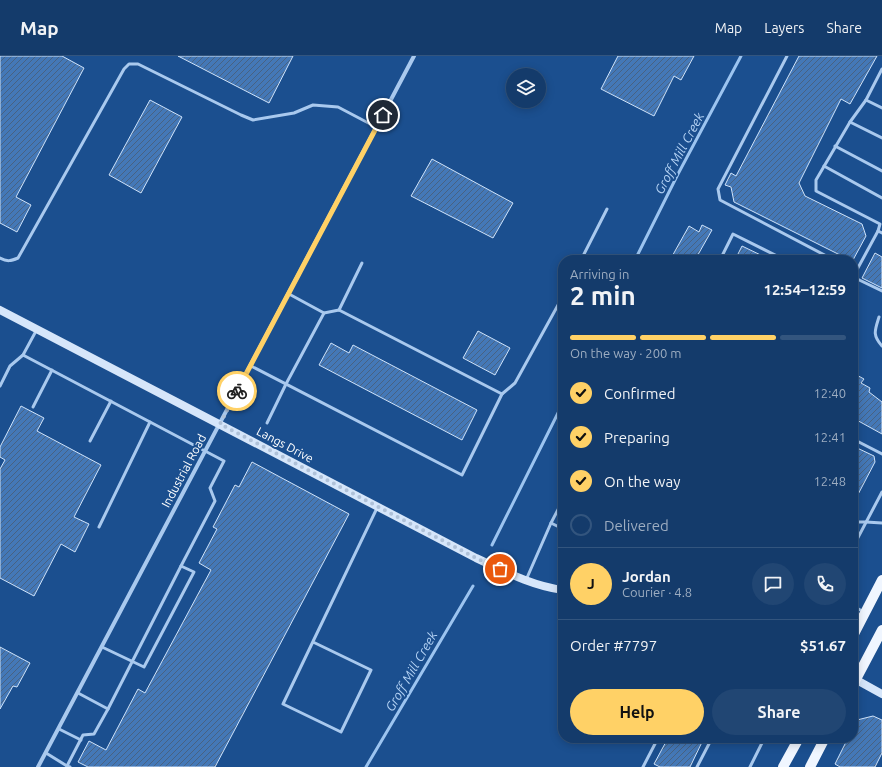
<!DOCTYPE html>
<html lang="en">
<head>
<meta charset="utf-8">
<style>
  body { margin:0; font-family:Ubuntu,sans-serif; background:#214673; color:#f1f3f6; height:100vh; display:flex; flex-direction:column; font-size:15px; white-space:nowrap }
  * { box-sizing:border-box; margin:0 }
  p { font-size:13px; color:#9dadc1 }
  .icon { flex:none; width:22px; height:22px; fill:none; stroke:currentColor; stroke-width:2; stroke-linecap:round; stroke-linejoin:round }
  .map { position:relative; flex:1; overflow:hidden }
  .sheet { position:absolute; left:558px; top:199px; width:300px; height:488px; display:flex; flex-direction:column; background:#143b6b; border-radius:16px; box-shadow:0 2px 10px #0003,0 0 0 1px #33557e }
  .sheet>* { flex:none }
  .tools { position:absolute; left:506px; top:12px; display:grid; gap:8px }
  .tools a { display:grid; place-items:center; width:40px; height:40px; border-radius:50%; background:#143b6b; box-shadow:0 2px 10px #0003,0 0 0 1px #33557e; font-size:20px }
  .pin { position:absolute; display:grid; place-items:center; width:34px; height:34px; color:#fff; margin:-17px; border:2px solid #fff; border-radius:50%; box-shadow:0 1px 4px #0007 }
  .courier { position:absolute; display:grid; place-items:center; width:40px; height:40px; margin:-20px; border:3px solid #ffd166; border-radius:50%; background:#fff; color:#222; box-shadow:0 1px 5px #0007 }
  .overview em { font-style:normal; font-weight:700 }
  .overview div { display:flex; flex-direction:column-reverse }
  .overview { display:flex; align-items:center; justify-content:space-between; height:68px; padding:0 12px }
  h1 { font-size:26px; font-weight:700; line-height:30px }
  .bar { display:grid; grid-template-columns:repeat(4,1fr); gap:6px 4px; align-content:center; height:48px; padding:0 12px }
  .bar i { height:5px; border-radius:3px; background:#33557e }
  .bar .active { background:#ffd166 }
  .bar p { grid-column:span 4 }
  .line { display:flex; align-items:center; gap:10px; padding:0 12px; border-top:1px solid #33557e }
  .line div { flex:1 }
  .round { display:grid; place-items:center; flex:none; width:42px; height:42px; border-radius:21px; background:#214673 }
  ol { padding:0 12px; list-style:none }
  li { display:flex; align-items:center; gap:12px; height:44px }
  li p { margin-inline-start:auto }
  li .icon { padding:4px; border-radius:50%; background:#ffd166; color:#111; stroke-width:4 }
  li:last-child { color:#9dadc1 }
  li i { width:22px; height:22px; border:2px solid #33557e; border-radius:50% }
  .action { display:flex; gap:8px; margin-top:auto; padding:8px 12px }
  .action a { flex:1; height:46px; border-radius:24px; background:#ffd166; color:#111; font-size:16px; font-weight:700; line-height:46px; text-align:center }
  .action a+a { background:#214673; color:#f1f3f6 }
  header { display:flex; align-items:center; gap:24px; box-sizing:border-box; height:56px; padding:0 20px; background:#143b6b; border-bottom:1px solid #33557e }
  header strong { font-size:19px }
  nav { display:flex; gap:22px; margin-inline-start:auto; font-size:14px }
  .map>svg:first-child { display:block }
  .lines { fill:none; stroke-linecap:round; stroke-linejoin:round }
  .stream { stroke:#9cc4f0; stroke-width:3 }
  .building { fill:url(#building-hatch); stroke:#cfe3fa }
  .lane { stroke:#a9c9ee; stroke-width:3 }
  .street { stroke:#a9c9ee; stroke-width:4 }
  .secondary { stroke:#d6e6fa; stroke-width:8 }
  .primary { stroke:#f0f6ff; stroke-width:10 }
  .done { stroke:#afc1d8; stroke-width:4; stroke-dasharray:0 7.2 }
  .route { stroke:#ffd166; stroke-width:5 }
  .labels { text-anchor:middle; stroke-width:4; stroke-linejoin:round; paint-order:stroke }
  .street-label { font-size:12px; fill:#fff; stroke:#1b4f8f }
  .water-label { font-size:13px; font-style:italic; fill:#b5d3f5; stroke:#1b4f8f }
</style>
</head>
<body>
<header>
<strong>Map</strong>
<nav><a>Map</a><a>Layers</a><a>Share</a></nav>
</header>
<div class="map">
<svg width="882" height="711" viewBox="0 0 882 711">
  <defs>
    <pattern id="building-hatch" width="6" height="6" patternUnits="userSpaceOnUse"><rect width="6" height="6" fill="#4478b7"/><path d="M-1 1l2-2M0 6l6-6M5 7l2-2" fill="none" stroke="#486282"/></pattern>
  </defs>
  <rect width="100%" height="100%" fill="#1b4f8f"/>
  <g class="lines">
    <!-- stream -->
    <g class="stream">
      <polyline points="635,204 678,118 741,0"/>
      <polyline points="492,489 563,347"/>
      <polyline points="366,711 473,530"/>
    </g>
  </g>
  <!-- building -->
  <g class="building">
    <polygon points="0,0 62,0 84,12 16,141 31,149 17,176 0,167"/>
    <polygon points="178,0 293,0 269,47"/>
    <polygon points="618,0 694,0 681,24 674,20 654,60 601,33"/>
    <polygon points="799,0 877,0 850,48 841,43 799,127 805,140 862,168 866,180 853,204 850,204 734,146 731,131 725,129 731,117 736,120"/>
    <polygon points="150,44 182,61 141,137 109,119"/>
    <polygon points="432,103 513,147 493,182 411,140"/>
    <polygon points="702,169 712,174 695,204 670,204 689,170 699,176"/>
    <polygon points="742,190 771,204 735,204"/>
    <polygon points="875,197 882,201 882,232 862,222"/>
    <polygon points="478,275 510,292 495,319 463,302"/>
    <polygon points="331,287 349,297 353,289 477,354 462,384 319,309"/>
    <polygon points="853,317 864,323 861,327 870,332 869,336 882,346 882,378 853,362"/>
    <polygon points="21,350 44,362 37,375 101,409 74,461 89,468 75,496 61,488 34,540 0,522 0,413 5,404 0,401 0,391"/>
    <polygon points="853,390 874,400 875,406 853,448"/>
    <polygon points="252,406 349,458 215,711 88,711 78,706 89,685 106,694 138,633 145,637 211,514 199,507 217,473 213,471 235,429 239,431"/>
    <polygon points="0,591 30,607 17,631 13,630 0,653"/>
    <polygon points="873,660 882,664 882,697 875,711 840,711 835,708 848,682 853,682 853,672 857,664"/>
    <polygon points="668,682 704,682 690,711 660,711 654,708"/>
  </g>
  <g class="lines">
    <!-- lane -->
    <g class="lane">
      <polyline points="787,0 718,133 720,144 834,204"/>
      <polyline points="866,44 882,52"/>
      <polyline points="850,66 882,82"/>
      <polyline points="835,90 882,115"/>
      <polyline points="824,110 882,142"/>
      <polyline points="878,175 880,168 816,135 816,124 850,66 866,44 882,13"/>
      <path d="M 0,202 C 7,206 11,205 18,202 L 124,13 L 129,8 L 138,8 L 241,59 L 253,64 L 294,57 L 313,49 L 338,51 L 376,71"/>
      <polyline points="581,204 607,153"/>
      <polyline points="720,204 733,178 785,204"/>
      <polyline points="853,221 878,175 882,177"/>
      <polyline points="853,221 882,235"/>
      <polyline points="339,254 362,207"/>
      <path d="M 879,261 C 875,274 872,279 882,290"/>
      <polyline points="36,275 23,299 224,405 210,432 215,445 181,510"/>
      <polyline points="251,310 462,419 502,338 339,254 324,257 289,238"/>
      <polyline points="0,330 10,310 23,299"/>
      <polyline points="502,338 515,327 563,240"/>
      <polyline points="33,351 52,314"/>
      <polyline points="267,367 286,328 324,257"/>
      <polyline points="853,383 882,398"/>
      <polyline points="90,385 111,345"/>
      <polyline points="853,466 866,466 882,467"/>
      <polyline points="551,467 563,444"/>
      <polyline points="99,471 150,366"/>
      <polyline points="853,491 882,436"/>
      <polyline points="526,524 551,467 563,473"/>
      <polyline points="853,550 864,556"/>
      <polyline points="313,586 371,614 341,676 283,648 377,452"/>
      <polyline points="78,637 108,653 181,510 194,516 144,611 102,591"/>
      <polyline points="59,673 81,684"/>
      <polyline points="46,697 67,710"/>
      <polyline points="70,711 67,710 83,679 94,678 108,653"/>
      <polyline points="643,711 658,682"/>
      <polyline points="697,711 712,682"/>
      <polyline points="750,711 763,685 757,682"/>
    </g>
    <!-- street -->
    <polyline class="street" points="38,711 414,0"/>
    <!-- secondary -->
    <g class="secondary">
      <path d="M 0,254 L 476,502 C 504,515 532,530 563,534"/>
      <polyline points="853,622 882,638"/>
    </g>
    <!-- primary -->
    <g class="primary">
      <polyline points="853,580 882,524"/>
      <polyline points="853,629 882,574"/>
      <polyline points="783,711 799,682"/>
      <polyline points="810,711 825,682"/>
    </g>
  </g>
  <g class="lines">
    <!-- done -->
    <polyline class="done" points="237,335 220,368 476,502 500,513"/>
    <!-- route -->
    <polyline class="route" points="237,335 383,59"/>
  </g>
  <g class="labels">
    <!-- street labels -->
    <g class="street-label">
      <text transform="translate(285 389) rotate(28)" y="4">Langs Drive</text>
      <text transform="translate(184 415) rotate(-62)" y="4">Industrial Road</text>
    </g>
    <!-- water labels -->
    <g class="water-label">
      <text transform="translate(679 97) rotate(-62)" y="5">Groff Mill Creek</text>
      <text transform="translate(411 615) rotate(-60)" y="5">Groff Mill Creek</text>
    </g>
  </g>
</svg>
<div class="tools">
<a><svg class="icon" aria-label="layers" viewBox="0 0 24 24"><path d="M12 4l9 5-9 5-9-5zM3 14l9 5 9-5"/></svg></a>
</div>
<div class="pin" style="left:500px;top:513px;background:#ea580c"><svg class="icon" aria-label="bag" viewBox="0 0 24 24"><path d="M5 8h14l-1 12H6zM9 8a3 3 0 0 1 6 0"/></svg></div>
<div class="pin" style="left:383px;top:59px;background:#1f2937"><svg class="icon" aria-label="home" viewBox="0 0 24 24"><path d="M3 11l9-7 9 7M6 9v11h12V9"/></svg></div>
<div class="courier" style="left:237px;top:335px"><svg class="icon" aria-label="bike" viewBox="0 0 24 24"><circle cx="6" cy="16" r="4"/><circle cx="18" cy="16" r="4"/><path d="M6 16l4-8h5l3 8M10 8l3 8H6M13 5h3"/></svg></div>
<section class="sheet">
<div class="overview"><div><h1>2 min</h1><p>Arriving in</p></div><em>12:54–12:59</em></div>
<div class="bar"><i class="active"></i><i class="active"></i><i class="active"></i><i></i><p>On the way · 200 m</p></div>
<ol>
<li><svg class="icon" aria-label="check" viewBox="0 0 24 24"><path d="M5 12l5 5 9-10"/></svg>Confirmed<p>12:40</p></li>
<li><svg class="icon" aria-label="check" viewBox="0 0 24 24"><path d="M5 12l5 5 9-10"/></svg>Preparing<p>12:41</p></li>
<li><svg class="icon" aria-label="check" viewBox="0 0 24 24"><path d="M5 12l5 5 9-10"/></svg>On the way<p>12:48</p></li>
<li><i></i>Delivered</li>
</ol>
<div class="line" style="height:72px"><b class="round" style="background:#ffd166;color:#111">J</b><div><b>Jordan</b><p>Courier · 4.8</p></div><a class="round"><svg class="icon" aria-label="chat" viewBox="0 0 24 24"><path d="M4 5h16v11H9l-5 4z"/></svg></a><a class="round"><svg class="icon" aria-label="phone" viewBox="0 0 24 24"><path d="M5 4h4l2 5-3 2q2 4 5 5l2-3 5 2v4C11 20 4 13 5 4z"/></svg></a></div>
<div class="line" style="height:52px"><div>Order #7797</div><b>$51.67</b></div>
<div class="action"><a>Help</a><a>Share</a></div>
</section>
</div>
</body>
</html>
